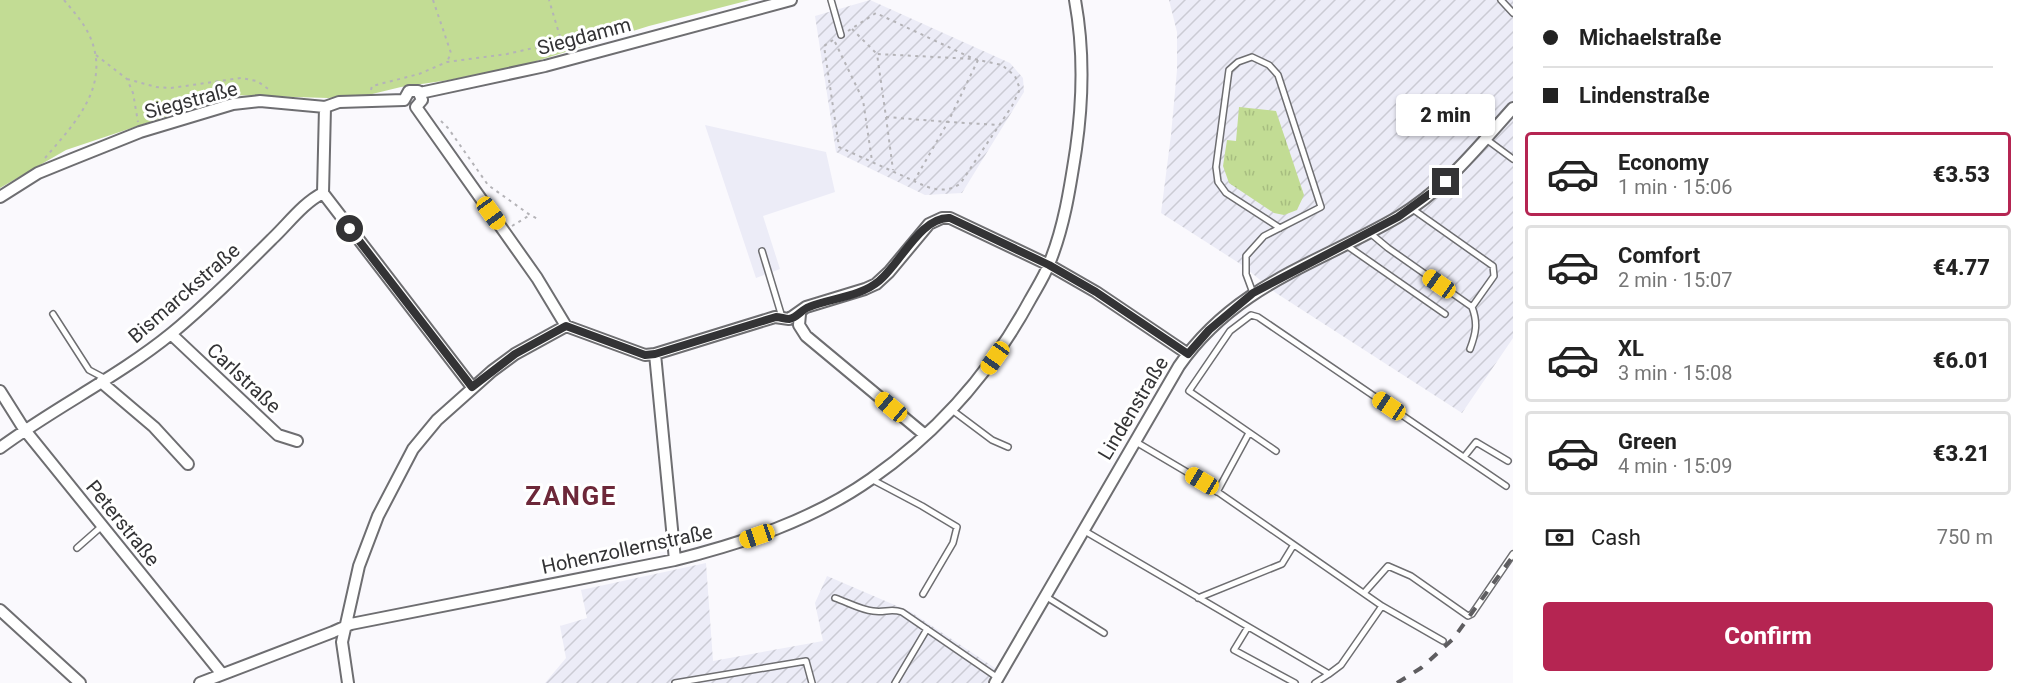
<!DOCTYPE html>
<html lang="en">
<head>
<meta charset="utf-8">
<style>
	body { margin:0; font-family:Roboto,sans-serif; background:#f6f6f6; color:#222; height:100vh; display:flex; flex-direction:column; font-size:22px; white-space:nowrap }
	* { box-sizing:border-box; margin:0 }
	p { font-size:20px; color:#767676 }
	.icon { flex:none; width:33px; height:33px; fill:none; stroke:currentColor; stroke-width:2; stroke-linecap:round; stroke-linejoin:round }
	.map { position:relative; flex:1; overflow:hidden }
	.details { display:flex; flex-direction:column; background:#fff; width:510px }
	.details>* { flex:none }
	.hud { display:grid; align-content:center; height:132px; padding:0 30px; background:#fff }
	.end { position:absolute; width:27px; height:27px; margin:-14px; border:8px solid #333335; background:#fff; box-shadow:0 0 0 3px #fff }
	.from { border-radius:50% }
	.bubble { position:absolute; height:42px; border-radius:6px; background:#fff; box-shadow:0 2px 4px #0004; font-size:20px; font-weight:800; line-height:42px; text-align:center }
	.car { position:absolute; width:18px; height:36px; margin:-18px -9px; border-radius:8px; box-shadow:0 0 4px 2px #0007; background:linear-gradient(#f5c518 24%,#345 0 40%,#f5c518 0 76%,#345 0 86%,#f5c518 0) }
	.hud b { display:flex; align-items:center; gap:21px; height:57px; font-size:22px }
	.hud b+b { border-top:2px solid #e0e0e0 }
	.hud i { width:15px; height:15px; background:#222 }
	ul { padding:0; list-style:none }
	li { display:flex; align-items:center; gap:18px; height:84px; margin:0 12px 9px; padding:0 18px; border:3px solid #e0e0e0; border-radius:6px }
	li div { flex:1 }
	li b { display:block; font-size:22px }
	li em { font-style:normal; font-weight:800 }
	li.selected { border-color:#b52552 }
	li>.icon { width:54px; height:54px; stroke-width:1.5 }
	.pay { display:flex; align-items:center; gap:15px; height:66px; padding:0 30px; font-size:22px }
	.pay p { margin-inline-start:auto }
	.primary-button { display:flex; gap:12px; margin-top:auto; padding:12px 30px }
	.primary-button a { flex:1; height:69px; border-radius:6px; background:#b52552; color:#fff; font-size:24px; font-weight:800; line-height:69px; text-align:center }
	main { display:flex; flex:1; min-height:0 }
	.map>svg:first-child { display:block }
	.industrial { fill:url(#industrial-furrows) }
	.built { fill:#ececf7 }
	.grass { fill:#c2dc94 }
	.park { fill:url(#park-tufts) }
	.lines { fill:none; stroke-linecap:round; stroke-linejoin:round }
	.service-casing { stroke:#6e6e71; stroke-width:8 }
	.minor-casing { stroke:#6e6e71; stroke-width:14 }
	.path { stroke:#b4b3b7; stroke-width:2; stroke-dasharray:3 4.5; stroke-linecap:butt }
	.service { stroke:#fff; stroke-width:5 }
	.minor { stroke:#fff; stroke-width:10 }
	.rail { stroke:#5e5d60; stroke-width:4; stroke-dasharray:10 10; stroke-linecap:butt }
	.route { stroke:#333335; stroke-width:8 }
	.labels { text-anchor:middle; stroke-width:6; stroke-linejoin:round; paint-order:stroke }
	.street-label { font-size:20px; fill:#333335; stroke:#fff }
	.district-label { font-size:26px; font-weight:bold; letter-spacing:1.5px; fill:#6d2839; stroke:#fff }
</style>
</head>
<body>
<main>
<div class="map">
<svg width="1513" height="683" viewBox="0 0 1513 683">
	<defs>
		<pattern id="industrial-furrows" width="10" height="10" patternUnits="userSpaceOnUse" patternTransform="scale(1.5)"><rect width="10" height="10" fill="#ececf7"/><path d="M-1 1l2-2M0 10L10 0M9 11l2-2" fill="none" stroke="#cbcbd4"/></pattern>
		<pattern id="park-tufts" width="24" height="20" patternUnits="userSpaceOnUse" patternTransform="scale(1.5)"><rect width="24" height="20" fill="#c2dc94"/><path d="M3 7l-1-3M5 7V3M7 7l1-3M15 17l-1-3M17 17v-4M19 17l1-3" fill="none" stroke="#a7bd80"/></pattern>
	</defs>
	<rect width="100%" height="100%" fill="#faf9fd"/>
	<path class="industrial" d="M870,0L1010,63L1023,78L1024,92L962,193L925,195L836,152L815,16Z
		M1169,0H1513V338L1462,413L1276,293L1242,265L1161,213L1171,135L1177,70V32Z
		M706,563L713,661L823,641L815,603L827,576L911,612L1007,676L1003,683H545L566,658L560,626L587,618L581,590Z"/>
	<path class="built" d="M705,125L826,152L835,192L763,216L780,269L756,278Z"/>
	<path class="grass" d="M0,0H750L649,26L527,64L449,80L401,87L368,95L328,98L230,95L66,150L0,188Z"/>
	<path class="park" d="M1239,107L1276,111L1304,195L1297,210L1284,215L1274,213L1229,183L1223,166L1227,140L1236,141Z"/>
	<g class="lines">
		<defs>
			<path id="service" d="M831,0L841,35
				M1501,0L1513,13
				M1486,139L1513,159
				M1370,233L1388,248L1472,307L1494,276L1493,266L1411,208
				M1346,245L1445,314
				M762,251L782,317
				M1253,293L1246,274V256L1264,236L1321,207L1278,75L1269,65L1252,57L1238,62L1229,70L1216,167L1218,182L1226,193L1280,228
				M53,314L89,370L106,379
				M1470,349C1476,333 1478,323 1472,307
				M952,410L992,440L1008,447
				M1136,442L1202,481L1382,606L1443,641
				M1276,451L1189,391L1230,331L1251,315L1258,317L1506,486
				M1464,457L1476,442L1508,461
				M871,479L922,506L957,527L953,543L923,594
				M1217,492L1249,433
				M1083,530L1329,674L1341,665L1382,606
				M77,548L102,526
				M1364,593L1388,566L1411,576L1468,616L1472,614L1513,554
				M1045,596L1104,633
				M835,598C847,602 861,610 873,611C885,613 890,608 902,612L998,678
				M1198,598L1282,564L1293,546
				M1248,627L1234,650L1295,683
				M675,683L806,661L812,683
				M895,683L927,629
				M1315,683L1329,674"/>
			<path id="minor" d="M420,93L545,66L791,0
				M404,100L409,91H418L422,100L416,107
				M325,107L323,193L472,387
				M416,107L537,278L566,326
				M0,197L38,173L70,160L140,132L233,104L260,101L325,107L339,102L404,100
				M800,314L799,325L806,336L925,435
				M171,334L278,435L297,441
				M655,354L675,560
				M101,382L154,427L188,464
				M0,391L24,429L222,674
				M0,448C55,407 118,377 172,333C207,304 240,271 272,239C288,224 303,203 323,193
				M0,610L80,683
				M200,683L333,632L351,624L675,560C743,543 813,520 871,479C938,432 991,372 1030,300C1036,289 1044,277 1049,264C1064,228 1070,188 1076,149C1083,100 1084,49 1075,0
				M348,683L342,642L359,566L378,516L413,449L437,420L492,371L515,354L566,326L645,355L655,354L775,317L789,319L806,307L865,289L876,284L889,272L929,224L942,218H950L1049,265L1096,292L1188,354
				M995,683L1179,366C1235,285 1317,264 1398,217C1445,189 1477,148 1513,108"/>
		</defs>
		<use href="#service" class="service-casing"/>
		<use href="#minor" class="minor-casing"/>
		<path class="path" d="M433,0L451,53L447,62
			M852,29L877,54
			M848,31L876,13L974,59L1002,65L1015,76L1020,89L1012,106L960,184C944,194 930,189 914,181
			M833,40L824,46L839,147L914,181L948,122L886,117L877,54L974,59
			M835,42L863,100L872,161
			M96,55L127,79L133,93L138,122
			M978,60L948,122L999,125
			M127,79L156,87L171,88L241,78L257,81L271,91
			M371,90L372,86L419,74L447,62L507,54L547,45L561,40L549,0
			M886,117L893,170
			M441,121L448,128L488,185L530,215L540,220
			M45,158C75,123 110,87 91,39C85,24 74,12 64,0
			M512,226L530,215"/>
		<use href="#service" class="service"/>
		<use href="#minor" class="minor"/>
		<path class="rail" d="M1397,683L1421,668L1453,639L1513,556"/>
	</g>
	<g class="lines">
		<path class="route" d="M350,229L472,387L515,354L566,326L645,355L655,354L776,317C780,317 785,319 789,319C797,318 802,309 809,307C831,298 860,297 879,281C900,264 921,216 950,218L1049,265L1096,292L1188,354L1209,330L1253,293L1398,217L1446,182"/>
	</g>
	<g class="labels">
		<g class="street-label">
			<text transform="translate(584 36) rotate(-15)" y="7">Siegdamm</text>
			<text transform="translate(191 100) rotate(-15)" y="7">Siegstraße</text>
			<text transform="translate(184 293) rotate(-41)" y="7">Bismarckstraße</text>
			<text transform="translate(244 378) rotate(43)" y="7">Carlstraße</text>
			<text transform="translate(1133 408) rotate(-59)" y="7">Lindenstraße</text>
			<text transform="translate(123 523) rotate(51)" y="7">Peterstraße</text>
			<text transform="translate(627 549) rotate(-12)" y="7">Hohenzollernstraße</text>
		</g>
		<g class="district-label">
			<text x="571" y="505">ZANGE</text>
		</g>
	</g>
</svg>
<i class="end from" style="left:350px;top:229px"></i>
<i class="end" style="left:1446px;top:182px"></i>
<div class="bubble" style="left:1396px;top:94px;width:99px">2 min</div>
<i class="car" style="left:491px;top:213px;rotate:144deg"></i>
<i class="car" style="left:1439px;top:284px;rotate:305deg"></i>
<i class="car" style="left:995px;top:358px;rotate:215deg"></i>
<i class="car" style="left:1389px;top:406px;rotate:304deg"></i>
<i class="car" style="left:891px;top:407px;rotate:310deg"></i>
<i class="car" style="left:1202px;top:481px;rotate:301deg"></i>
<i class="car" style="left:757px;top:536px;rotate:251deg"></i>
</div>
<section class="details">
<div class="hud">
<b><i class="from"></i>Michaelstraße</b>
<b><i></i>Lindenstraße</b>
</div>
<ul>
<li class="selected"><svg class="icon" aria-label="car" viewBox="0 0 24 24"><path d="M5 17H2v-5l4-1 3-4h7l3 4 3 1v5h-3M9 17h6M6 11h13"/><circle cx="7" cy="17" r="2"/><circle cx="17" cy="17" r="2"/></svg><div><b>Economy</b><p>1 min · 15:06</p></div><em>€3.53</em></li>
<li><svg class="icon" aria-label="car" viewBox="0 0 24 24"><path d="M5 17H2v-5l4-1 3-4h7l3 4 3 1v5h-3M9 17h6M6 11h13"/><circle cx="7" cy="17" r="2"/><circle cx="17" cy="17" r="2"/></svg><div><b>Comfort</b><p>2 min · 15:07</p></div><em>€4.77</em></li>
<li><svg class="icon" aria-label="car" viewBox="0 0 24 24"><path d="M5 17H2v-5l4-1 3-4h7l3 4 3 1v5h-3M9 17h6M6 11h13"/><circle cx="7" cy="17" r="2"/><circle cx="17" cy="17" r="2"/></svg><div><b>XL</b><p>3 min · 15:08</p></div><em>€6.01</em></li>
<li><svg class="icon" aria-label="car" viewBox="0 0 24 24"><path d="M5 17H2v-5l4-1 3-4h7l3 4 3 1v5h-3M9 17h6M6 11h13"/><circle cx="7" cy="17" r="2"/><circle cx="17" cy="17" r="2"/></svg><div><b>Green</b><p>4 min · 15:09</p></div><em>€3.21</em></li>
</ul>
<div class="pay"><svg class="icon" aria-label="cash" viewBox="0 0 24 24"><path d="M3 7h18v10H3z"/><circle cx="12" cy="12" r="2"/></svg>Cash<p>750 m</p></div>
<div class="primary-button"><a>Confirm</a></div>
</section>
</main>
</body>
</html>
